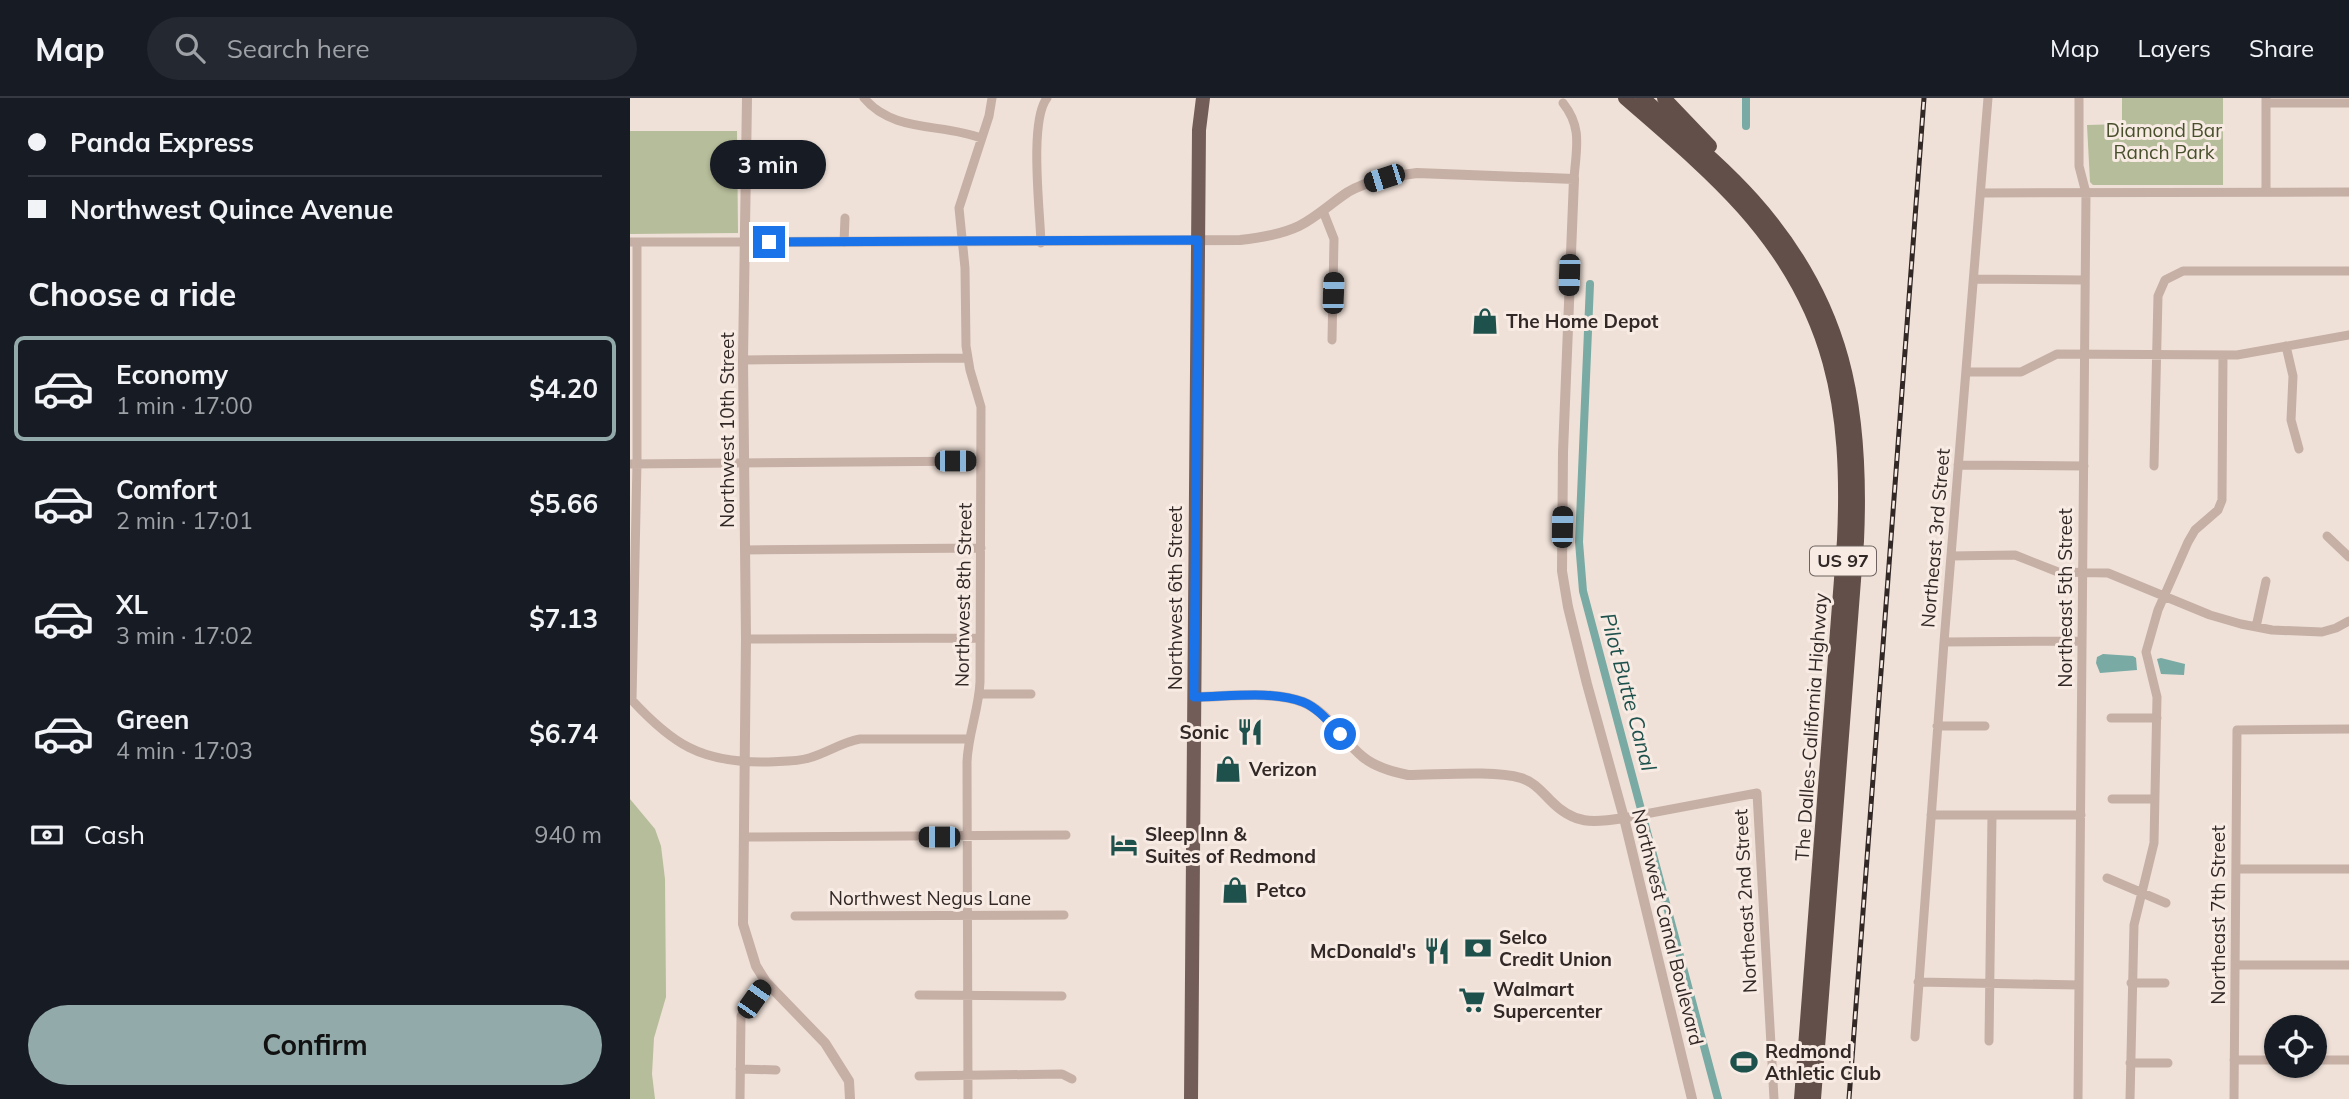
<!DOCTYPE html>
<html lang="en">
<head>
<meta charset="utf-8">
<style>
	body { margin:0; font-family:Mulish,sans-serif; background:#242831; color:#f1f3f6; height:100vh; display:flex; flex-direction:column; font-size:26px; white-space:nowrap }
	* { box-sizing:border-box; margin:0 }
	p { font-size:23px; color:#9ea1a6 }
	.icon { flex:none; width:38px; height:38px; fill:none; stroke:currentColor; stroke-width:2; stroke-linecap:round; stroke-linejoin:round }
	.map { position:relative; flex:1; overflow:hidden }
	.details { display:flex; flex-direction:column; background:#171b24; width:630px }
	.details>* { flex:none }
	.top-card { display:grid; align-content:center; height:154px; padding:0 28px; background:#171b24 }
	.buttons { position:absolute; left:1634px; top:917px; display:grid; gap:14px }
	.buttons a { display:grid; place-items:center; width:63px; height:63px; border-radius:50%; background:#171b24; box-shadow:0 2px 5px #0004; font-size:35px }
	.end { position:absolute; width:32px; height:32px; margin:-16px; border:9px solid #1a73e8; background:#fff; box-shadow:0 0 0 4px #fff }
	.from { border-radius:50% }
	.bubble { position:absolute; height:49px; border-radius:24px; background:#171b24; box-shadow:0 2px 5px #0004; font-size:23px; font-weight:700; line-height:49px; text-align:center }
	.car { position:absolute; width:21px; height:42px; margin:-21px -10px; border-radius:9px; box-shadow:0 0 5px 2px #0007; background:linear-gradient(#222 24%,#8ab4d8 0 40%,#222 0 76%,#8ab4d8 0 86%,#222 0) }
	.top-card b { display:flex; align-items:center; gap:24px; height:66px; font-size:26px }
	.top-card b+b { border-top:2px solid #363941 }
	.top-card i { width:18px; height:18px; background:#f1f3f6 }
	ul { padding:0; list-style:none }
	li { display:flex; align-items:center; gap:21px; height:105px; margin:0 14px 10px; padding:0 14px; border:4px solid transparent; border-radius:10px }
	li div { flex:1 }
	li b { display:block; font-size:26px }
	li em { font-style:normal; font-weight:700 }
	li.selected { border-color:#92aaaa }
	li>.icon { width:63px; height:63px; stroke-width:1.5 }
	h2 { padding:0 28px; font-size:32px; line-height:84px }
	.pay { display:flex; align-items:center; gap:18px; height:77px; padding:0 28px; font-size:26px }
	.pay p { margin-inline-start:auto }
	.button { display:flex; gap:14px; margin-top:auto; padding:14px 28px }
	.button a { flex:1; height:80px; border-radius:42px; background:#92aaaa; color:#111; font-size:28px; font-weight:700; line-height:80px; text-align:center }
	header { display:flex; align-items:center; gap:42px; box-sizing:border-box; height:98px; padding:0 35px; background:#171b24; border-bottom:2px solid #363941 }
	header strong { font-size:33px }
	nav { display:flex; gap:38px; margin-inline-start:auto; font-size:24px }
	.search { width:490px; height:63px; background:#242831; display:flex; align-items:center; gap:18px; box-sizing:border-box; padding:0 24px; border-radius:38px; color:#9ea1a6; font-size:26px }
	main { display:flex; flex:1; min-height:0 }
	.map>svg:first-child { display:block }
	.green { fill:#b6bd9a }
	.water { fill:#79aaa4 }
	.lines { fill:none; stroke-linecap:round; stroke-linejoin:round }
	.canal { stroke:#79aaa4; stroke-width:8 }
	.minor { stroke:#c6afa5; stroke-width:9 }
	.tertiary { stroke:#c6afa5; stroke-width:10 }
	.primary { stroke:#735d58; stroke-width:14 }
	.trunk { stroke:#634f4a; stroke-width:14 }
	.rail-casing { stroke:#322826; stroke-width:5 }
	.rail { stroke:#f7ebe4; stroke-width:2.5; stroke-dasharray:8; stroke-linecap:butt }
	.route { stroke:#1a73e8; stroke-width:9 }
	.labels { text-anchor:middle; stroke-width:6; stroke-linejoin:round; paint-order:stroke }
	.shield { fill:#f7ebe4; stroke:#6d625f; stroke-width:2 }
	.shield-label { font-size:18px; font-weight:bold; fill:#322826 }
	.park-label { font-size:19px; fill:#474f2b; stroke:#f7ebe4 }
	.poi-label { font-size:19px; font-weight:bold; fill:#322826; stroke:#f7ebe4; text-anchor:start }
	.street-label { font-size:19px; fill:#322826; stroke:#f7ebe4 }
	.water-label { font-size:21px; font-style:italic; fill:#1f514c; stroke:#f7ebe4 }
</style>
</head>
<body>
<header>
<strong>Map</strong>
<div class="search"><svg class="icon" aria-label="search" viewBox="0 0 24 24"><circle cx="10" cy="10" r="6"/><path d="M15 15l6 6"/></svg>Search here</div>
<nav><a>Map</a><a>Layers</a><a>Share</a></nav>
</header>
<main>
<section class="details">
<div class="top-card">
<b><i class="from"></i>Panda Express</b>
<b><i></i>Northwest Quince Avenue</b>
</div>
<h2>Choose a ride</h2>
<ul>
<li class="selected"><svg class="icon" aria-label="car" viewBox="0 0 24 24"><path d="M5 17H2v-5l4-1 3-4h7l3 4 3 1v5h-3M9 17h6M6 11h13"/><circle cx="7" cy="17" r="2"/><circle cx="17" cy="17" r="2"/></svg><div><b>Economy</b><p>1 min · 17:00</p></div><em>$4.20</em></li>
<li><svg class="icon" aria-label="car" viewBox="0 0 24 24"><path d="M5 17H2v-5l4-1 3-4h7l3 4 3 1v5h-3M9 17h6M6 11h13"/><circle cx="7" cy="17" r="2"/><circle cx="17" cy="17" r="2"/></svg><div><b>Comfort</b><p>2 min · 17:01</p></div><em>$5.66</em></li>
<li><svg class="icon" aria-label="car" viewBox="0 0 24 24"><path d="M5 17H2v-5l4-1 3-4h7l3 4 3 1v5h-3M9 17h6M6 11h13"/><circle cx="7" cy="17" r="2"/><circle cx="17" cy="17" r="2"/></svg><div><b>XL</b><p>3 min · 17:02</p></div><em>$7.13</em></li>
<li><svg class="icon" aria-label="car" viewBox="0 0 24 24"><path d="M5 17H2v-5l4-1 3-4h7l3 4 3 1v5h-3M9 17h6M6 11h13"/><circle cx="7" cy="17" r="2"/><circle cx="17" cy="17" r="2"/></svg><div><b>Green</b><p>4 min · 17:03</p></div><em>$6.74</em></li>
</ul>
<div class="pay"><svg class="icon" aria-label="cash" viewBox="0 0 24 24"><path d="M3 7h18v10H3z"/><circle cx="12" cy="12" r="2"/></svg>Cash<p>940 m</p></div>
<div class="button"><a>Confirm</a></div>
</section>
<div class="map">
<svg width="1719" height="1001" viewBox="0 0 1719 1001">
	<rect width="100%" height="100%" fill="#efe1d8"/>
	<path class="green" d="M1492,0H1593V87H1463L1460,84L1457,27L1492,26Z
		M0,33H107L108,135L0,136Z
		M0,701L25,731L31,748L35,781L36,899L24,940L22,976L25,1001H0Z"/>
	<path class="water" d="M1473,556L1503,558L1506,560L1507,572L1470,575L1466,565L1467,559Z
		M1531,560L1555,566L1554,577L1531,576L1527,561Z"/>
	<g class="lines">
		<path class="canal" d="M1116,28V0
			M960,186L949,444L953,493L1088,1001"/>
		<path class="minor" d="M234,0C263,35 312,25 351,40
			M933,5C953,30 946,51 944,81
			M1636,5H1719
			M1636,94V0
			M1351,95L1719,94
			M693,113L704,141L702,242
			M0,144H116
			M214,144L215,120
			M411,145C410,113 399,23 417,0
			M1344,181L1455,182
			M1656,248L1663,278L1661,322L1669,351
			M113,262L338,260
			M1336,274H1391L1427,256L1607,257L1719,237
			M0,366L351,363
			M1328,367L1454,368
			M1524,368L1528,198L1535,182L1553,173H1719
			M1697,438L1719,459
			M115,452L351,450
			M1321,458L1385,457L1428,474L1478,475L1580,517L1611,526L1642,532L1692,534L1706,530L1719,523
			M1626,529L1636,483
			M116,541L350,540
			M1314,544L1452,543
			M349,596H401
			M0,600C42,646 71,665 136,664C150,663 166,664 179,660C197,655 212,644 230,641H338
			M2,602L7,365V144
			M1481,620H1527
			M1307,628H1355
			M1482,701H1525
			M1301,717H1451
			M994,720L1127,695L1144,1001
			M115,739L436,737
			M1606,771H1719
			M1477,780L1536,805
			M165,818L434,817
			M1605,867H1719
			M1288,884L1449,887
			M1501,885H1535
			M289,897L432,898
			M1285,939L1314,544L1358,0
			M1359,943L1362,717
			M1604,962H1647
			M1685,962H1719
			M1500,965H1538
			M110,971L146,972
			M289,978L432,976L442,981
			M110,1001L111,918L136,884
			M338,1001L337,664C338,636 349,611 350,584L351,309L340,272L336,248L335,170L329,110L359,18L362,0
			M1448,1001L1456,95L1449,68V0
			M1500,1001L1504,827L1524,745L1527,599L1516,554L1528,512L1558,444L1565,432L1588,412L1592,402L1593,257
			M1604,1001L1607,632L1719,631"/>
		<path class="tertiary" d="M117,0L113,262L116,541L113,826L126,868L136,884L195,945L219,983L220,1001
			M116,144L610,142C630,140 650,137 669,128C687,119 701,105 718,94C739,82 763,78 787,75L944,81L933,354L932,473L938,509L957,586L994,720L1062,1001
			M564,599C596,599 643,592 673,604C698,614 712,642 733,659C745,669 763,674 778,677C808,677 864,672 891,680C904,684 911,693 920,702C944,727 963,725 994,720"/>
		<path class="primary" d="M561,1001L569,32L573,0"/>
		<path class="trunk" d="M995,0C1035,35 1077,70 1113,110C1203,211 1220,310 1214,442L1171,1001
			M1013,0C1050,33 1090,65 1123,102C1215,205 1233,309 1227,443L1184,1001
			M1034,0L1080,48"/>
		<defs>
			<path id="rail" d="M1219,1001L1294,0"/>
		</defs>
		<use href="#rail" class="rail-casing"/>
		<use href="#rail" class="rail"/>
	</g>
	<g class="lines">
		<path class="route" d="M139,144L568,142L564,599C596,599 643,592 673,604C688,610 699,624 710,636"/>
	</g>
	<defs>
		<symbol id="shop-bare" viewBox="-9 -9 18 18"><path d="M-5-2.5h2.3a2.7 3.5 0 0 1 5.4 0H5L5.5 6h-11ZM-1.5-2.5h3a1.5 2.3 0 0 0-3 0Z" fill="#1f514c" stroke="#f7ebe4" stroke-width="2.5" paint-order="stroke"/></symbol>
		<symbol id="restaurant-bare" viewBox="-9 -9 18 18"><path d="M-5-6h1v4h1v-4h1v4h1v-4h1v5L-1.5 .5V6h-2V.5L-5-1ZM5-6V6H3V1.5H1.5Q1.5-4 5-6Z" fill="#1f514c" stroke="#f7ebe4" stroke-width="2.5" paint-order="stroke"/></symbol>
		<symbol id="hotel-bare" viewBox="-9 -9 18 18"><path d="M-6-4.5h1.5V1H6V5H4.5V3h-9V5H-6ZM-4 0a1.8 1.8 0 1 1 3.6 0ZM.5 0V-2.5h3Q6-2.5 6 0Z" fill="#1f514c" stroke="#f7ebe4" stroke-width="2.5" paint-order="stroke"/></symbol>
		<symbol id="bank-bare" viewBox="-9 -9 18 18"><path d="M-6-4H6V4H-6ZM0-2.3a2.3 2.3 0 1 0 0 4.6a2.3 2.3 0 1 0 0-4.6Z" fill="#1f514c" stroke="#f7ebe4" stroke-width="2.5" paint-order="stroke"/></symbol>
		<symbol id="supermarket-bare" viewBox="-9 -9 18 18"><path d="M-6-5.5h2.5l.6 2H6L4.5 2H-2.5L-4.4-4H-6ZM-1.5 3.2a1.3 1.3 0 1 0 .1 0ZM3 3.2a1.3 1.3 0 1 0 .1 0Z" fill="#1f514c" stroke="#f7ebe4" stroke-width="2.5" paint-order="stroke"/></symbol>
		<symbol id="stadium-bare" viewBox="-9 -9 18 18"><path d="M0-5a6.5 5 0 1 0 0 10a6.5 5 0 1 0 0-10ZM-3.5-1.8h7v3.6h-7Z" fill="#1f514c" stroke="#f7ebe4" stroke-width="2.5" paint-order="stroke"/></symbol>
	</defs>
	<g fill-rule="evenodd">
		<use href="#shop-bare" x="836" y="204" width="38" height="38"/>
		<use href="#restaurant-bare" x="601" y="615" width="38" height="38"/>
		<use href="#shop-bare" x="579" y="652" width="38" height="38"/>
		<use href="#hotel-bare" x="475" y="728" width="38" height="38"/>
		<use href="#shop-bare" x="586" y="773" width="38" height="38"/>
		<use href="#bank-bare" x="829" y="831" width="38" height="38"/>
		<use href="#restaurant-bare" x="788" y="834" width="38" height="38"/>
		<use href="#supermarket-bare" x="823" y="883" width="38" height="38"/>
		<use href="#stadium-bare" x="1095" y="945" width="38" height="38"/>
	</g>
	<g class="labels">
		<rect class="shield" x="1180" y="448.5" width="66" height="29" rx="5"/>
		<g class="shield-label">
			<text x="1213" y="469">US 97</text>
		</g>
		<g class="park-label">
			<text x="1534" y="39">Diamond Bar<tspan x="1534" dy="22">Ranch Park</tspan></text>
		</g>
		<g class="poi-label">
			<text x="876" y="230">The Home Depot</text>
			<text x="599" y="641" text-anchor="end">Sonic</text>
			<text x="619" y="678">Verizon</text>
			<text x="515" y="743">Sleep Inn &amp;<tspan x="515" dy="22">Suites of Redmond</tspan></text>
			<text x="626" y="799">Petco</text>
			<text x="869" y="846">Selco<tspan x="869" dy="22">Credit Union</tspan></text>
			<text x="786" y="860" text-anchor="end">McDonald's</text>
			<text x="863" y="898">Walmart<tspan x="863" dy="22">Supercenter</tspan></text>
			<text x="1135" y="960">Redmond<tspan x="1135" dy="22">Athletic Club</tspan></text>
		</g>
		<g class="street-label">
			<text transform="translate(97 332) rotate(-90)" y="7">Northwest 10th Street</text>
			<text transform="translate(1305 440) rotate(-85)" y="7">Northeast 3rd Street</text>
			<text transform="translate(333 497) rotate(-89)" y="7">Northwest 8th Street</text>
			<text transform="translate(545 500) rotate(-90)" y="7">Northwest 6th Street</text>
			<text transform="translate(1435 500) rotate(-90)" y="7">Northeast 5th Street</text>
			<text transform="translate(1181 629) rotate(-86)" y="7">The Dalles-California Highway</text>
			<text x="300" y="807">Northwest Negus Lane</text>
			<text transform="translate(1115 803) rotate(-93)" y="7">Northeast 2nd Street</text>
			<text transform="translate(1588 817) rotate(-90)" y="7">Northeast 7th Street</text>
			<text transform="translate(1038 829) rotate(76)" y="7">Northwest Canal Boulevard</text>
		</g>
		<g class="water-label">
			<text transform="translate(998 594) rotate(75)" y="7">Pilot Butte Canal</text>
		</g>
	</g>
</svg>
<div class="buttons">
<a><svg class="icon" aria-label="locate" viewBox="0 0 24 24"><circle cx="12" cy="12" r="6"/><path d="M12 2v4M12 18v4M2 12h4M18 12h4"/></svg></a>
</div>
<i class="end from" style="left:710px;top:636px"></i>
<i class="end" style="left:139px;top:144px"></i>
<div class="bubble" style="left:80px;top:42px;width:116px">3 min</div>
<i class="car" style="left:754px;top:80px;rotate:252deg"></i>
<i class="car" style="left:939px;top:177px;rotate:182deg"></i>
<i class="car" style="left:703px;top:195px;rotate:2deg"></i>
<i class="car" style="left:325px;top:363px;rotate:90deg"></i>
<i class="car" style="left:932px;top:429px;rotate:1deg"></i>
<i class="car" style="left:309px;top:739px;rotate:270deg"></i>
<i class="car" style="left:124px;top:901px;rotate:35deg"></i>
</div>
</main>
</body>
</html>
